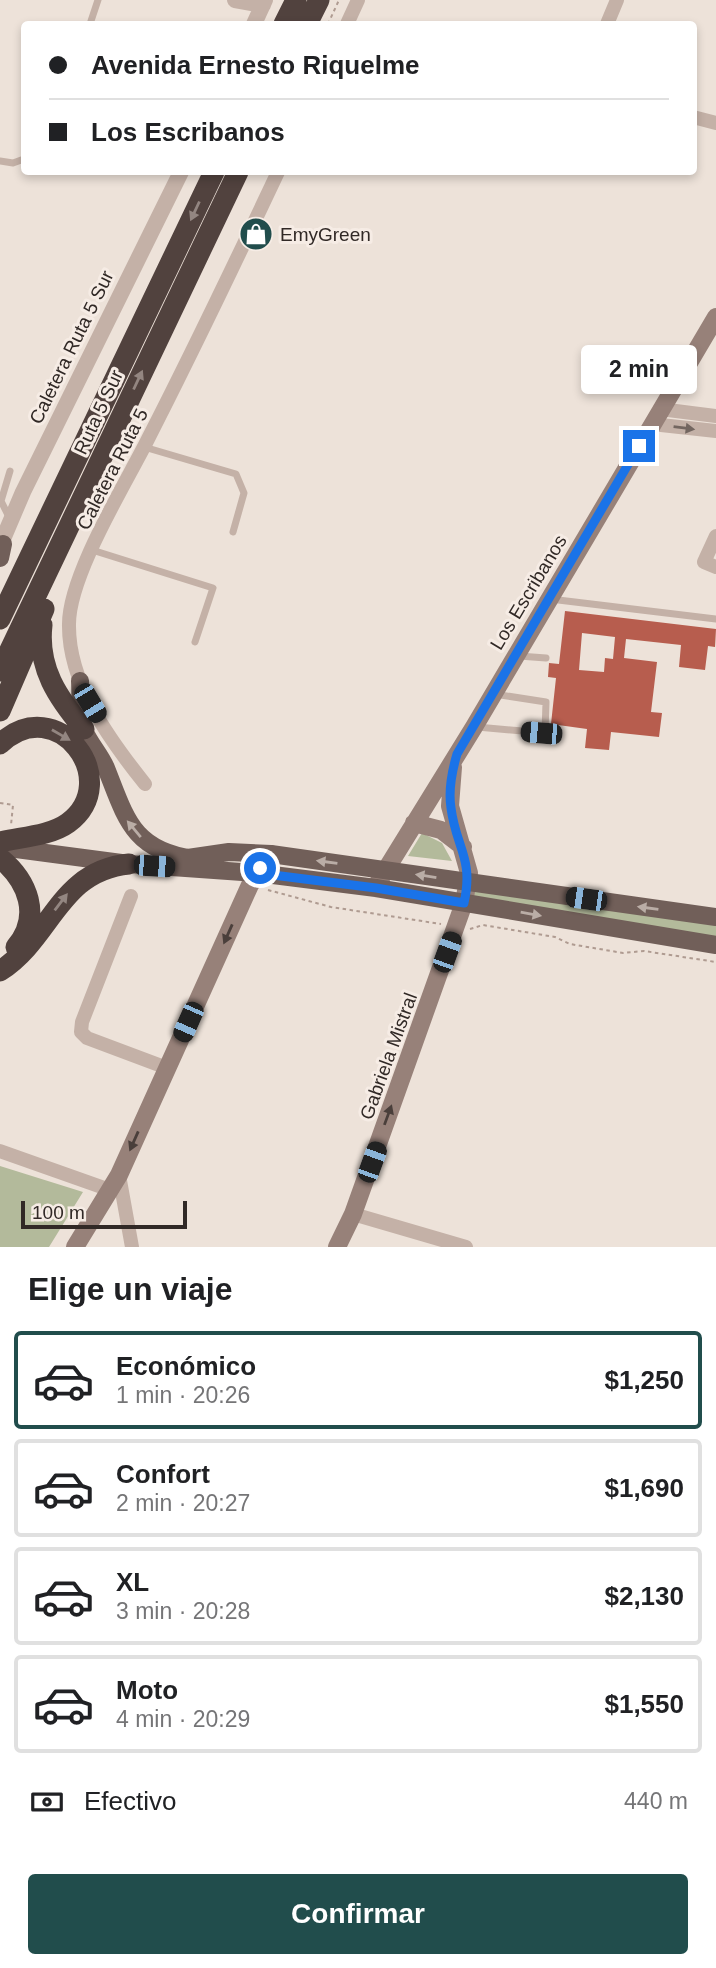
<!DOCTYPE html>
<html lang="es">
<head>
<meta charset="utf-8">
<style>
	body { margin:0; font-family:Helvetica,sans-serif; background:#f6f6f6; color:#202124; height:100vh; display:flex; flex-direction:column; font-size:26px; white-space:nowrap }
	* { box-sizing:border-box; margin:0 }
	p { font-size:23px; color:#757577 }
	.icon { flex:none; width:38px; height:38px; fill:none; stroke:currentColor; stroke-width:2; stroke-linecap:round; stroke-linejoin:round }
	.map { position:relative; height:1247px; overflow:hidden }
	.side { display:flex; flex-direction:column; background:#fff; flex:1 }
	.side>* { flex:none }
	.banner { position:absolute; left:21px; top:21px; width:676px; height:154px; border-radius:7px; box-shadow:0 4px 10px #0003; display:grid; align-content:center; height:154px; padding:0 28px; background:#fff }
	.scale { position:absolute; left:21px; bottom:18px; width:166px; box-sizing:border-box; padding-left:7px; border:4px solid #312926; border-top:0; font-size:19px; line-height:24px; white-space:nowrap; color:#312926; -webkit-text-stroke:5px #f6ece5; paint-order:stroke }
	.end { position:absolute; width:32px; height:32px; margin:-16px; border:9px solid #1a73e8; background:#fff; box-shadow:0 0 0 4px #fff }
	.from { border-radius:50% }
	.bubble { position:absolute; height:49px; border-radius:7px; background:#fff; box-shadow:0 4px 10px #0003; font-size:23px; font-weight:700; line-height:49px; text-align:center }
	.car { position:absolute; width:21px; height:42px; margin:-21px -10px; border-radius:9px; box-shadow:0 0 5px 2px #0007; background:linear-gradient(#222 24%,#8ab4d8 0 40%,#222 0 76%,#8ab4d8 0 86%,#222 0) }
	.banner b { display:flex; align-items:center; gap:24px; height:66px; font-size:26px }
	.banner b+b { border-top:2px solid #e0e0e0 }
	.banner i { width:18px; height:18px; background:#202124 }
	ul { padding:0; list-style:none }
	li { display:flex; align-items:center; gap:21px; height:98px; margin:0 14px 10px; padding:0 14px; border:4px solid #e0e0e0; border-radius:7px }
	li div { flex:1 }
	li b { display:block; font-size:26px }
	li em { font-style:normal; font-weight:700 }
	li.current { border-color:#214d4c }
	li>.icon { width:63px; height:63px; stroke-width:1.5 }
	h2 { padding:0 28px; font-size:32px; line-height:84px }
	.pay { display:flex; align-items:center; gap:18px; height:77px; padding:0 28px; font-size:26px }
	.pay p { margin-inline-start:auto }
	.primary-button { display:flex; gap:14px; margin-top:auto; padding:14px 28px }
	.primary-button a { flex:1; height:80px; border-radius:7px; background:#214d4c; color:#fff; font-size:28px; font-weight:700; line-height:80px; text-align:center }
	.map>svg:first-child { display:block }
	.green { fill:#b3ba9b }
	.building { fill:#b75d4e; fill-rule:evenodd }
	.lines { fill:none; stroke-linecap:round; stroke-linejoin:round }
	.path { stroke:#af9b91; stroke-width:2; stroke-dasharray:3.5 3.5; stroke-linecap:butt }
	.service { stroke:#c4b1a7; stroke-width:7 }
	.minor { stroke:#c4b1a7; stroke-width:14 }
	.tertiary { stroke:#c4b1a7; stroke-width:16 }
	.secondary { stroke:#978179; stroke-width:18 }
	.primary { stroke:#715f59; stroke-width:18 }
	.motorway { stroke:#51423e; stroke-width:21 }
	.oneway { fill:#938681 }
	.oneway2 { fill:#736660 }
	.oneway3 { fill:#baada6 }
	.oneway4 { fill:#4a3f3b }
	.route { stroke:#1a73e8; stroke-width:9 }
	.labels { text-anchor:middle; stroke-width:6; stroke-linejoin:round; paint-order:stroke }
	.poi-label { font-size:19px; fill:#312926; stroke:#f6ece5; text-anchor:start }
	.street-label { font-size:19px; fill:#312926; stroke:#f6ece5 }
</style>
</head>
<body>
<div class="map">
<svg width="716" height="1247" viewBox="0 0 716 1247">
	<rect width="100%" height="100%" fill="#ede2d9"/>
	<path class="green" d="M422,833L442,843L452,861L408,856Z
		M472,891L716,923V937L471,897Z
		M0,1166L83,1192L49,1247H0Z"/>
	<path class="building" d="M565,611L716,629L715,647L708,646L705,670L679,667L681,645L626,639L624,658L657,662L651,712L662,713L659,737L611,732L609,750L585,748L587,729L551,724L556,678L548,677L549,663L559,664ZM582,633L615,637L613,659L605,658L604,672L579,670Z"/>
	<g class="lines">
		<path class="path" d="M328,24L339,0
			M0,803L13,805L11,825
			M268,890L331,907L441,924
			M470,929L483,925L555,937L570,944L623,953L644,951L716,962"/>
		<path class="service" d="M90,24L98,0
			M0,161L13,163L24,159
			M144,447L236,474L244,493L233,532
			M10,471L1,501L10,519
			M92,550L213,588L195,642
			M550,599L716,619
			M519,656L546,658
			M477,727L545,733L546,702L494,694"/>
		<path class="minor" d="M347,24L358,0
			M607,24L617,0
			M693,117L716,123
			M660,409L716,416
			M652,424L716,431
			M716,536L704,562L716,567
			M145,784C109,739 68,683 69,624C69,575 125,485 148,439C193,351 236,261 278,172
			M131,896L82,1022L81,1032L87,1038L167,1068
			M0,1151L110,1190
			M119,1175L132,1247
			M353,1214L466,1247"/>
		<path class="tertiary" d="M235,0L263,5
			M254,24L265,0
			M0,546L23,492L181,172"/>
		<path class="secondary" d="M414,823L441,830L463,847
			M379,881L474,727L716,317
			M75,1247L119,1175L250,885L271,854
			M337,1247L353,1214L464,903L469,873L450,806L453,767"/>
		<path class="primary" d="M0,558L3,544
			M80,681C81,695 79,717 84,730C89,743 100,754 106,768C126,818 132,850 193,859
			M0,847L129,864L257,873L376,888L716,945
			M181,859L229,852L271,854L716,917"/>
		<path class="motorway" d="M284,24L296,0
			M307,24L319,0
			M0,619L214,172
			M42,625C37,668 58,698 84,729
			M0,671L238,172
			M0,711L44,609
			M0,744C57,690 125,781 68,823C50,836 21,837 0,842
			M0,858C28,881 42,916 16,947
			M0,971C52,938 58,871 129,864"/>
	</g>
	<defs><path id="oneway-solid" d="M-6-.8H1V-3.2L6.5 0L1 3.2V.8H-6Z" transform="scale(1.75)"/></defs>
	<g class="oneway">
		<use href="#oneway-solid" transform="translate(195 211) rotate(115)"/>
		<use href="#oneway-solid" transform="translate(138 380) rotate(-65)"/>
		<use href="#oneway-solid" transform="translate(61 735) rotate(30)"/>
		<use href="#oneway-solid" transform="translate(61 902) rotate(-53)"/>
	</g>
	<use class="oneway2" href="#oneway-solid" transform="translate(684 428) rotate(7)"/>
	<g class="oneway3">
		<use href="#oneway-solid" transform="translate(134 829) rotate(-130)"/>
		<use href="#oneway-solid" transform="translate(327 862) rotate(-172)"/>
		<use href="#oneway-solid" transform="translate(426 876) rotate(-171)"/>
		<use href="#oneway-solid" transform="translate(648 908) rotate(-172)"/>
		<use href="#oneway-solid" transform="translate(531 914) rotate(10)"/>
	</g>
	<g class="oneway4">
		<use href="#oneway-solid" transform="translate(228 934) rotate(114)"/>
		<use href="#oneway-solid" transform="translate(388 1115) rotate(-70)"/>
		<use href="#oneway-solid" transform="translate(134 1141) rotate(114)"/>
	</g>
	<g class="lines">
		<path class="route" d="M260,868L257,873L376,888L464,903C474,858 456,848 451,808C448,789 452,771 457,754L639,446"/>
	</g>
	<defs>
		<symbol id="shop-disc" viewBox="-11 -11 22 22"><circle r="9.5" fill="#214d4c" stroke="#f6ece5"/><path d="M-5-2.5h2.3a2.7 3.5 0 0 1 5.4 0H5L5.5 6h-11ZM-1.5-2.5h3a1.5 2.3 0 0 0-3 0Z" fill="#fff"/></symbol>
	</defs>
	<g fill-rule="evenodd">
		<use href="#shop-disc" x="237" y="215" width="38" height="38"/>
	</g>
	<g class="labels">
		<g class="poi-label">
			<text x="280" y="241">EmyGreen</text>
		</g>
		<g class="street-label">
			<text transform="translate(71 347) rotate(-64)" y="7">Caletera Ruta 5 Sur</text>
			<text transform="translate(98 412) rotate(-65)" y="7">Ruta 5 Sur</text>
			<text transform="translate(112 469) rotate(-63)" y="7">Caletera Ruta 5</text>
			<text transform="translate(528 592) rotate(-59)" y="7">Los Escribanos</text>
			<text transform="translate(388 1056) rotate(-70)" y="7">Gabriela Mistral</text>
		</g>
	</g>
</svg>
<div class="scale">100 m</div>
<i class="end from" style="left:260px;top:868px"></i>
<i class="end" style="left:639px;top:446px"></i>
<div class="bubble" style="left:581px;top:345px;width:116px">2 min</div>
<i class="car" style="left:90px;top:703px;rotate:149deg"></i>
<i class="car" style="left:541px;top:733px;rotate:275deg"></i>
<i class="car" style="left:154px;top:866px;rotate:94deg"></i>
<i class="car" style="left:586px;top:899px;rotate:278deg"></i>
<i class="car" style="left:447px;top:952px;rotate:20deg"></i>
<i class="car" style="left:188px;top:1022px;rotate:204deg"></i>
<i class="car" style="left:372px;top:1162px;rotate:20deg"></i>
<div class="banner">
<b><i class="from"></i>Avenida Ernesto Riquelme</b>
<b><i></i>Los Escribanos</b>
</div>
</div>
<section class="side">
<h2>Elige un viaje</h2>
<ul>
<li class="current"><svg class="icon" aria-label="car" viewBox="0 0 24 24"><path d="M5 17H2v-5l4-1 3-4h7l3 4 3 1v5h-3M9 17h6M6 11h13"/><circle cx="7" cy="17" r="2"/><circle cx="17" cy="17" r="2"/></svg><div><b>Económico</b><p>1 min · 20:26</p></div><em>$1,250</em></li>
<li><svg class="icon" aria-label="car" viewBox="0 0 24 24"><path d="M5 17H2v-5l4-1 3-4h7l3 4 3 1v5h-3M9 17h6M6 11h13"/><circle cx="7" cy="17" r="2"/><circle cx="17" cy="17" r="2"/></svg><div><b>Confort</b><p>2 min · 20:27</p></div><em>$1,690</em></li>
<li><svg class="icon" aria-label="car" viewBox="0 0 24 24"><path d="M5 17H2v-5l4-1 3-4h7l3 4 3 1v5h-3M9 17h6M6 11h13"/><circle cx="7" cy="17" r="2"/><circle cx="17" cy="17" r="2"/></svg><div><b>XL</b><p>3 min · 20:28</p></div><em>$2,130</em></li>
<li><svg class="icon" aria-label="car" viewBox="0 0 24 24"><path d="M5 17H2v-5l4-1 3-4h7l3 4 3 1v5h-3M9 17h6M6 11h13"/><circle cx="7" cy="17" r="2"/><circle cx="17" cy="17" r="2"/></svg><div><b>Moto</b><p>4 min · 20:29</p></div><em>$1,550</em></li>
</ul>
<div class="pay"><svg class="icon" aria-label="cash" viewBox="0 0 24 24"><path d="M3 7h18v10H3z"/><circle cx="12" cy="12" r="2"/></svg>Efectivo<p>440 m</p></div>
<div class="primary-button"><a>Confirmar</a></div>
</section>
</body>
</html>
